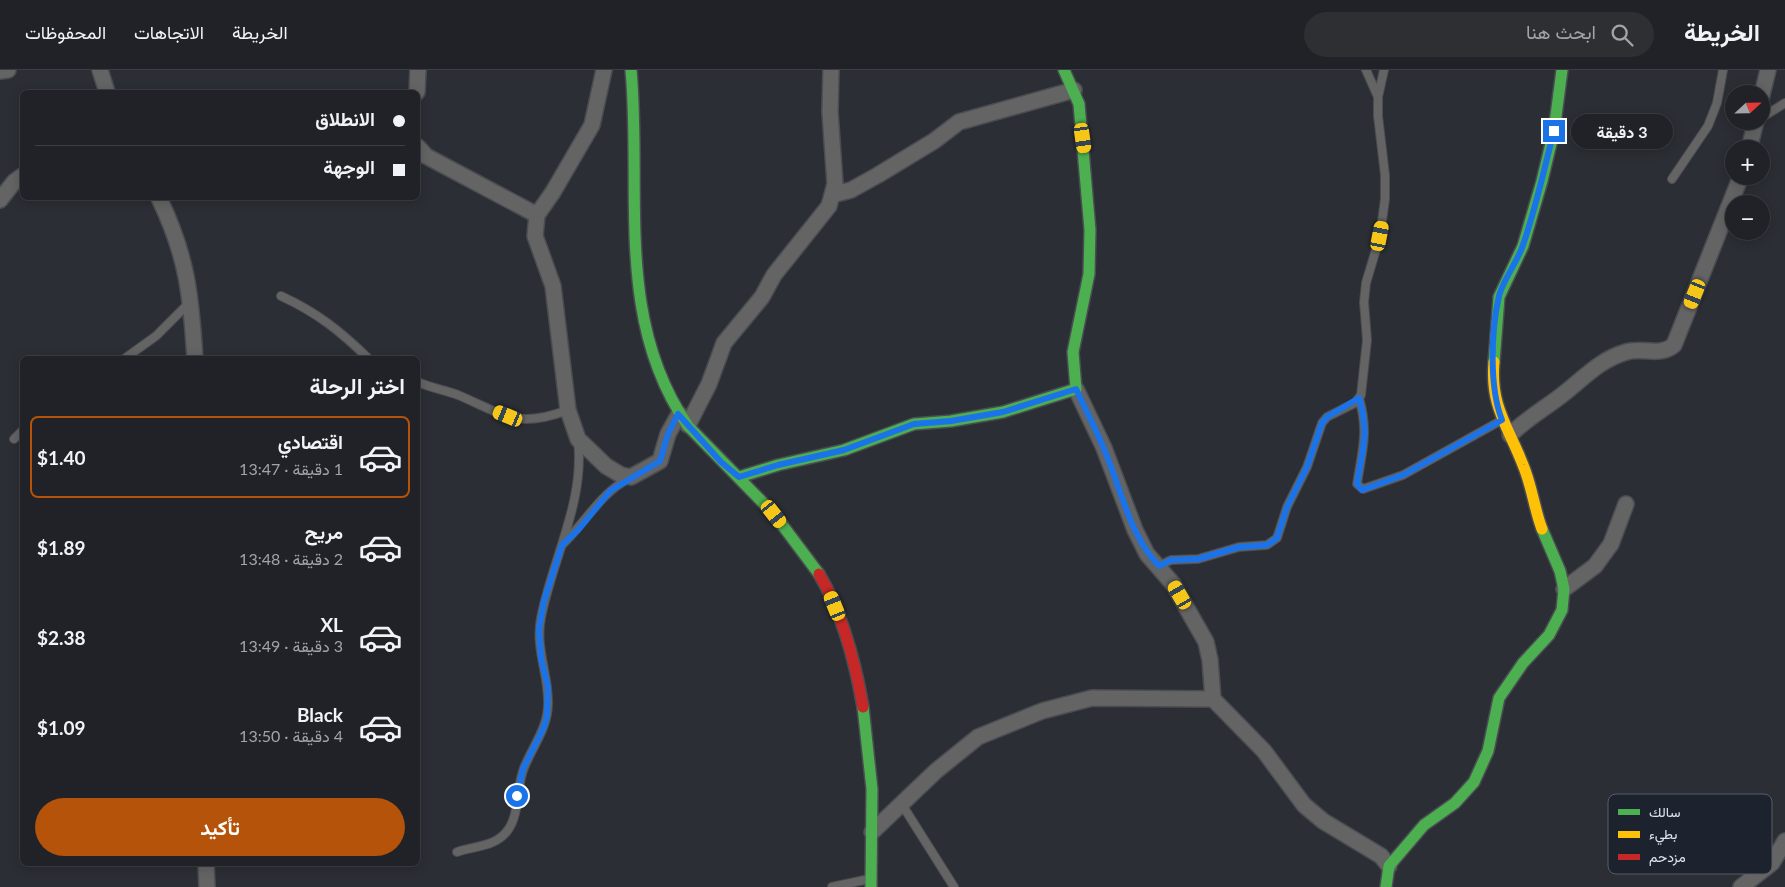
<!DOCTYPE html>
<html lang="ar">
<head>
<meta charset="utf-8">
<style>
	body { margin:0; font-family:Lato,Vazirmatn,sans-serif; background:#2d2f33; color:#f1f3f6; direction:rtl; height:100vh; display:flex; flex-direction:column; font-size:19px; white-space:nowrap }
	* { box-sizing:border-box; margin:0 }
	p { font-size:16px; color:#a2a4a7 }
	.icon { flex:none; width:28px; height:28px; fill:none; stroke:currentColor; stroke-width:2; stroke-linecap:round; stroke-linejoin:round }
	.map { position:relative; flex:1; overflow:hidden; direction:ltr }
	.sheet { position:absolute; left:20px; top:286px; width:400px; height:510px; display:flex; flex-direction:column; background:#202227; border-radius:8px; box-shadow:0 2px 12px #0003,0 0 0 1px #3d3f44; direction:rtl }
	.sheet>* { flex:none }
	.top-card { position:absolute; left:20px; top:20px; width:400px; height:110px; border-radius:8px; box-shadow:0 2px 12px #0003,0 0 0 1px #3d3f44; direction:rtl; display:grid; align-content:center; height:110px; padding:0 15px; background:#202227 }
	.needle { width:32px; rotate:68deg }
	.tools { position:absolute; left:1725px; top:15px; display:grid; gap:10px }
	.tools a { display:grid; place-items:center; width:45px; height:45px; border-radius:50%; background:#202227; box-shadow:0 2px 12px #0003,0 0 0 1px #3d3f44; font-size:25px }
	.end { position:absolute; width:22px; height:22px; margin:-11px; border:6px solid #1a73e8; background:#fff; box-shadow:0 0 0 2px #fff }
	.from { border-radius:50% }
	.bubble { position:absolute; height:35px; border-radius:18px; background:#202227; box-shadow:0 2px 12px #0003,0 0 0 1px #3d3f44; font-size:16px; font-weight:700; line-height:35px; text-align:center; direction:rtl }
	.car { position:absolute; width:15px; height:30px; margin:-15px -8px; border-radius:6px; box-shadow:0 0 4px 1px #0007; background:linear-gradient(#f5c518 24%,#345 0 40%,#f5c518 0 76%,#345 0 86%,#f5c518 0) }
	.top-card b { display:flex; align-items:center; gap:18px; height:48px; font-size:19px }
	.top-card b+b { border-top:1px solid #3d3f44 }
	.top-card i { width:12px; height:12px; background:#f1f3f6 }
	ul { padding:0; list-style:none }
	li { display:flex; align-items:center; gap:15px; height:82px; margin:0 10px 8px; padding:0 5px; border:2px solid transparent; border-radius:8px }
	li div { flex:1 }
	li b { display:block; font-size:19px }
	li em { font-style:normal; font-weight:700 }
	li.on { border-color:#b45309 }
	li>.icon { width:45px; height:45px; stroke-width:1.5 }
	h2 { padding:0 15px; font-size:22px; line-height:60px }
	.primary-button { display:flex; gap:10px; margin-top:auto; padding:10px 15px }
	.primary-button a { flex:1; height:58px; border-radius:30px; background:#b45309; color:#fff; font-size:20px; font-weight:700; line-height:58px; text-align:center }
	header { display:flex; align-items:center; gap:30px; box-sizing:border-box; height:70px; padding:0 25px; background:#202227; border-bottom:1px solid #3d3f44 }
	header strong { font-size:24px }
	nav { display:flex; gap:28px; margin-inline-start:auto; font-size:18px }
	.search { width:350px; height:45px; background:#2d2f33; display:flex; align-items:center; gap:12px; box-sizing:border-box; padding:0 18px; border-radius:28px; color:#a2a4a7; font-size:19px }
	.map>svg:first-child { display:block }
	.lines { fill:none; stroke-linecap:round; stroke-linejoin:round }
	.lane-casing { stroke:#494c51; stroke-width:10 }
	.street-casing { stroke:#494c51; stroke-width:18 }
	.fast-casing { stroke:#494c51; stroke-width:14 }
	.slow-casing { stroke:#494c51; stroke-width:14 }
	.jam-casing { stroke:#494c51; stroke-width:14 }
	.lane { stroke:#646464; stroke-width:8 }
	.street { stroke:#646464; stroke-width:15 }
	.fast { stroke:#4caf50; stroke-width:11 }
	.slow { stroke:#ffc107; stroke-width:11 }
	.jam { stroke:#c62828; stroke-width:11 }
	.route { stroke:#1a73e8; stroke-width:6 }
	.key { fill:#1d232e; stroke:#585d67; stroke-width:1 }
	.key-label { font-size:14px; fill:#e1e5ed }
</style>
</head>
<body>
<header>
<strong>الخريطة</strong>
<div class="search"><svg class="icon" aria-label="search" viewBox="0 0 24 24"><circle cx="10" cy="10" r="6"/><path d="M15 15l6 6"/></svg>ابحث هنا</div>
<nav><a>الخريطة</a><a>الاتجاهات</a><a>المحفوظات</a></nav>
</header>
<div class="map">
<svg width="1785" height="817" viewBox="0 0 1785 817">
	<rect width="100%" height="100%" fill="#2b2e34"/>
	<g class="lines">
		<defs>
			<path id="lane" d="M1366,0L1378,27
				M1761,48L1785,33
				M1672,109L1708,56L1717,33L1723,0
				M281,226C318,243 340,261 369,289
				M124,289L156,266L189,233
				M418,312C431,318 445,320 458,325C505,345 517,359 568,340
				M1359,328C1369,362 1362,381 1357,414L1363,419L1403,405L1502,350
				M14,369L22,361
				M562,475C585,453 601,422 630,408
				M1159,496L1171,490L1198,489L1239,477L1267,475L1277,468L1287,437L1307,397L1322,353L1327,347L1355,333L1361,325L1367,270L1364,232L1366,213L1380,166L1385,129V105L1378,46V27L1384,0
				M901,733L954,817
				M457,782C474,776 496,777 508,760C520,743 516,717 524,698C533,675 549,657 548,631C548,603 535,577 541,548C552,490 585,432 578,371
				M832,817L869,809"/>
			<path id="street" d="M100,0L107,22
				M604,0L592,55L553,122L537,145L535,166L553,216L568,340L578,369L606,396L621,405L631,407L660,391L668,364L679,344
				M0,1L8,0
				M417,22L418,0
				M1761,29L1768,0
				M418,77L426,86L537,145
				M1749,79L1756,51
				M832,125L851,120L878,105L934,71L959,52L1074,20
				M159,128C187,186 191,225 195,289
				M0,130L14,112L22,106
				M1076,319L1104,378L1135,460L1147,484L1173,514L1206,572L1210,590L1213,629
				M688,355L709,314L724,273L762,227L774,205L829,136L835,114L830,42L831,0
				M1510,365C1526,349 1544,339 1562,325C1583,309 1599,290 1626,282C1642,277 1660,287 1674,275L1741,106
				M1564,519L1595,496L1611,474L1626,434
				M872,762L936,701L978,667L1042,641L1092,628L1213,629L1264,681L1304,735L1323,751L1381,786L1389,796
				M206,794L207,817
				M1741,817L1772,793L1785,771"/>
			<path id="fast" d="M631,0C642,122 614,249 688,356L774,444L819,504
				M1494,292L1499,227L1523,176L1542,111L1554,61L1562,0
				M739,407L778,395L844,380L914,354L951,351L1003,342L1076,319L1073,282L1089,204L1090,160L1079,34L1064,0
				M863,637L872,719L871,817
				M1386,817L1389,796L1424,755L1455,733L1474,712L1488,681L1499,628L1523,593L1549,565L1562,540L1564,519L1560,501L1542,459"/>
			<path id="slow" d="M1494,292C1490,336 1508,356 1523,395C1532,416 1534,438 1542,459"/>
			<path id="jam" d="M819,504C843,544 855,591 863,637"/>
		</defs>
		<use href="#lane" class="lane-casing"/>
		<use href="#street" class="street-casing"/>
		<use href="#fast" class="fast-casing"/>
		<use href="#slow" class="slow-casing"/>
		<use href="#jam" class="jam-casing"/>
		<use href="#lane" class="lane"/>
		<use href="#street" class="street"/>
		<use href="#fast" class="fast"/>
		<use href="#slow" class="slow"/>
		<use href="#jam" class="jam"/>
	</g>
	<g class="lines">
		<path class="route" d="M517,726L523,699L544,657L547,646L548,617L541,588L539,559L544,531L562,475L578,460L610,421L660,391L668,364L678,344L721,392L739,407L778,395L844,380L914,354L951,351L1003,342L1076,319C1085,339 1096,359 1104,379C1121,418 1129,465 1159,496L1171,490L1198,489L1239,477L1267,475L1277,468L1287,437L1307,397L1322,353L1327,347L1359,328C1370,364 1362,380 1357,414L1362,420L1403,405L1502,350C1489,317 1491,261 1499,226C1504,208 1517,193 1523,175C1536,138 1544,99 1554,61"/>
	</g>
	<rect x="1608" y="724" width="164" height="80" rx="8" class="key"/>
	<rect x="1618" y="739" width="22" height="6" fill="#4caf50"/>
	<rect x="1618" y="761" width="22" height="7" fill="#ffc107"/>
	<rect x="1618" y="784" width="22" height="6" fill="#c62828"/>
	<g class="key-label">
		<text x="1649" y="747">سالك</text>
		<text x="1649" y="769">بطيء</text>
		<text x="1649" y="792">مزدحم</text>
	</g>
</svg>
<div class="tools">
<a><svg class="needle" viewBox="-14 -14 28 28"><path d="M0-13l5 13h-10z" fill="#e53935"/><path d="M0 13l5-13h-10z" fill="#a2a4a7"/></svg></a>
<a>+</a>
<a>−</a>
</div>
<i class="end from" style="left:517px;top:726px"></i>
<i class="end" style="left:1554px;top:61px"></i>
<div class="bubble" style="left:1571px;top:44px;width:102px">3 دقيقة</div>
<i class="car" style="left:1083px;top:68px;rotate:172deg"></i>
<i class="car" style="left:1380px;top:166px;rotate:11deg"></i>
<i class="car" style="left:1695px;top:224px;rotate:202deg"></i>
<i class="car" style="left:508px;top:346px;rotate:292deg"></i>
<i class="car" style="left:774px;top:444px;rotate:142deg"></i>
<i class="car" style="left:1180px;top:525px;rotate:330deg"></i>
<i class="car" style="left:835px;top:536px;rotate:338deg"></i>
<div class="top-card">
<b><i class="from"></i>الانطلاق</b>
<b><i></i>الوجهة</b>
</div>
<section class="sheet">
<h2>اختر الرحلة</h2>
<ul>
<li class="on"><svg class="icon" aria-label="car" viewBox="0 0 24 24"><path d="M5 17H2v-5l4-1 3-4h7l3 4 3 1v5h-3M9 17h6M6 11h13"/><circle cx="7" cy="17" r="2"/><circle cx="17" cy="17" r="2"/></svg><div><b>اقتصادي</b><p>1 دقيقة · 13:47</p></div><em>$1.40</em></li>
<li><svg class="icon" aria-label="car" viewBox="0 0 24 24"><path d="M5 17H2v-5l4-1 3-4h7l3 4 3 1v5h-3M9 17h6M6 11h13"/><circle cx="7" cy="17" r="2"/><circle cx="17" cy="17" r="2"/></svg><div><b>مريح</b><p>2 دقيقة · 13:48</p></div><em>$1.89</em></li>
<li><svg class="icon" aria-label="car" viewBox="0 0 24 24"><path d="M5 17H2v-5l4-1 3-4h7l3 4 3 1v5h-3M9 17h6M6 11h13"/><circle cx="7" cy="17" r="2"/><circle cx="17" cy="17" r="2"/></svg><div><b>XL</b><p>3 دقيقة · 13:49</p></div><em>$2.38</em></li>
<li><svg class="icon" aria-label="car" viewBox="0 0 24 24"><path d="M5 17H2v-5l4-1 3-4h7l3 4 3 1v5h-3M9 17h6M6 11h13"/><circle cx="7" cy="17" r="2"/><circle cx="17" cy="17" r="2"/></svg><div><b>Black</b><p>4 دقيقة · 13:50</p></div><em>$1.09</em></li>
</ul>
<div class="primary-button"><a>تأكيد</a></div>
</section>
</div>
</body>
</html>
